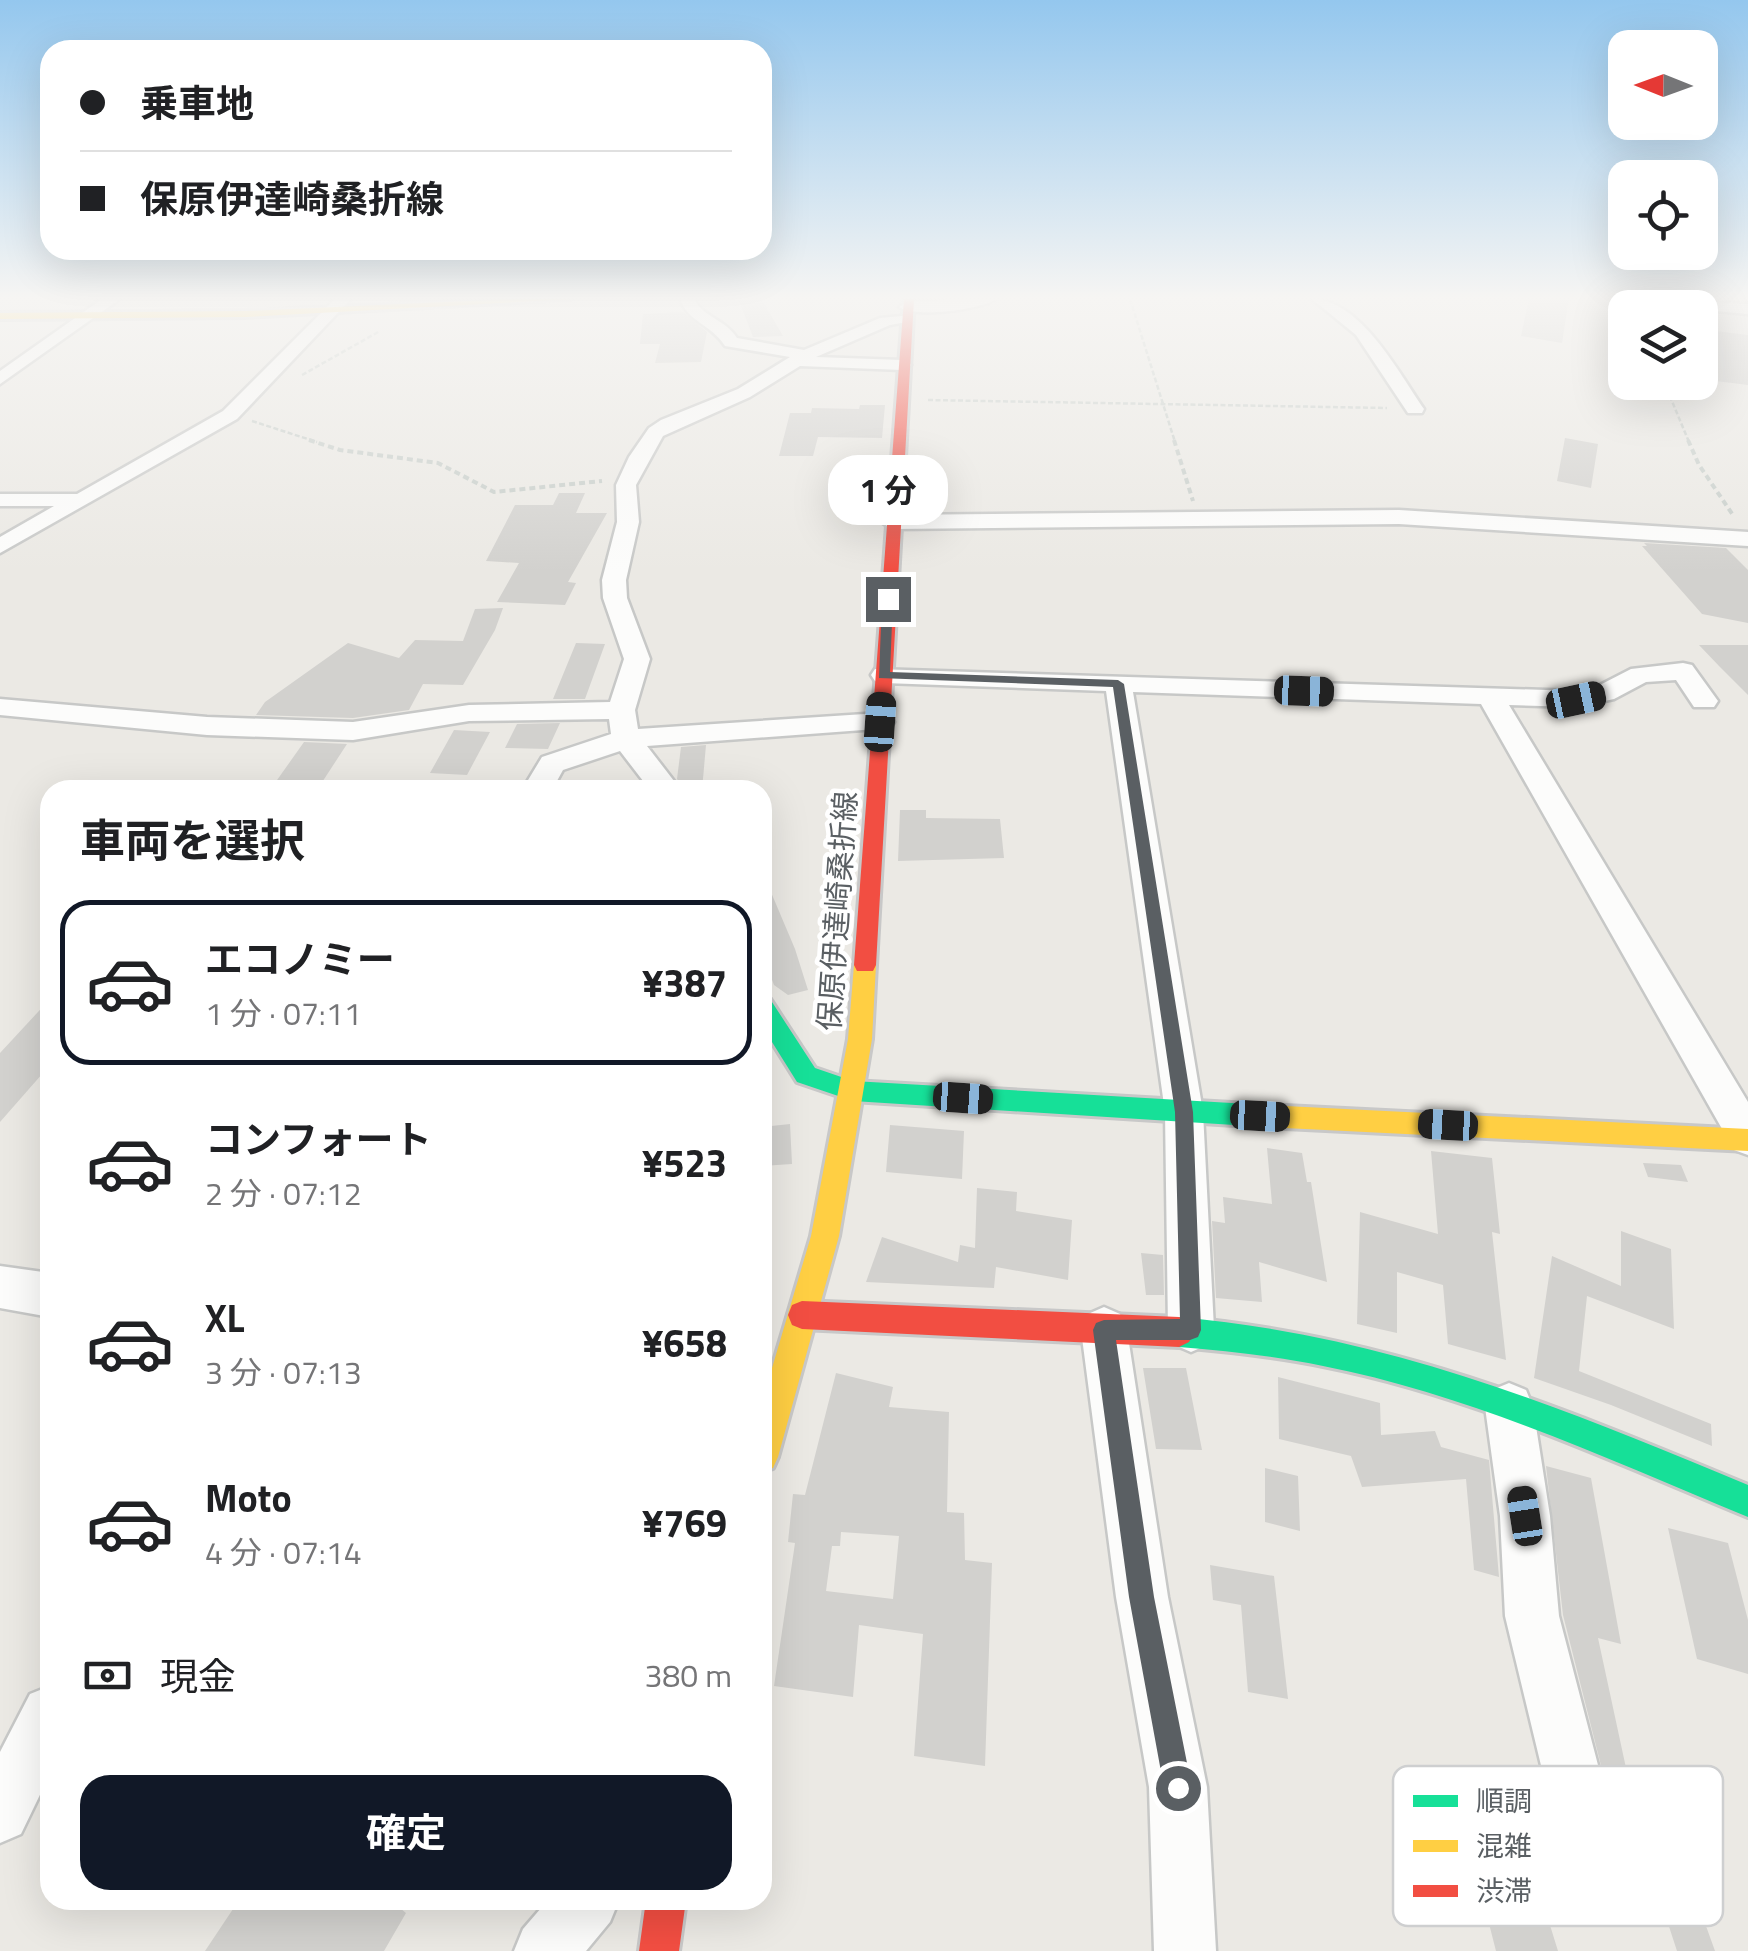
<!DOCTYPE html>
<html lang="ja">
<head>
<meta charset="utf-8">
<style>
	body { margin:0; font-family:"Titillium Web","Noto Sans JP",sans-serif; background:#f6f6f6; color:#202124; height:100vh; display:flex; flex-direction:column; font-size:38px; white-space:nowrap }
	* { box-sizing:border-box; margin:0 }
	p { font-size:32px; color:#757577 }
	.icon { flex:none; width:55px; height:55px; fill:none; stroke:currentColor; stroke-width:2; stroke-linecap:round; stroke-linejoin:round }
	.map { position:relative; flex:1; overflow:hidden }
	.side { position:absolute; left:40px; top:780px; width:732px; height:1130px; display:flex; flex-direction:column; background:#fff; border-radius:30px; box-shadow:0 10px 40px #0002 }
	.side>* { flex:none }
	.top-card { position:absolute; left:40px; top:40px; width:732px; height:220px; border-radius:30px; box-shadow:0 10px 40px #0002; display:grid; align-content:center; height:220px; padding:0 40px; background:#fff }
	.needle { width:65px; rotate:271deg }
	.buttons { position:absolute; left:1608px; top:30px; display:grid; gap:20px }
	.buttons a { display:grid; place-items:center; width:110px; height:110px; border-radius:20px; background:#fff; box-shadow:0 10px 40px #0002; font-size:50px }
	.end { position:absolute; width:45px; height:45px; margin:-22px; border:12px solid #5a5f63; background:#fff; box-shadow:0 0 0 5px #fff }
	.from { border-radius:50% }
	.bubble { position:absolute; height:70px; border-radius:30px; background:#fff; box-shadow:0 10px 40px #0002; font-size:32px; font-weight:700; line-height:70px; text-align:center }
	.car { position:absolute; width:30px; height:60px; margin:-30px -15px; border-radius:12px; box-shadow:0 0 8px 2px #0007; background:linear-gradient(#222 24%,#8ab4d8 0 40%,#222 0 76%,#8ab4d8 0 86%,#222 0) }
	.top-card b { display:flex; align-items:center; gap:35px; height:95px; font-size:38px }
	.top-card b+b { border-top:2px solid #e0e0e0 }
	.top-card i { width:25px; height:25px; background:#202124 }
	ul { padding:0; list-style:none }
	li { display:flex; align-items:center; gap:30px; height:165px; margin:0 20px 15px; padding:0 20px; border:5px solid transparent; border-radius:30px }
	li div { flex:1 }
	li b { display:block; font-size:38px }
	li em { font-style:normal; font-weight:700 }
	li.selected { border-color:#111827 }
	li>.icon { width:90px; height:90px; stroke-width:1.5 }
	h2 { padding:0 40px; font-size:45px; line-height:120px }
	.pay { display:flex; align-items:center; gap:25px; height:110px; padding:0 40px; font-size:38px }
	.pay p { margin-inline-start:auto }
	.action { display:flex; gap:20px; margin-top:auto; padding:20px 40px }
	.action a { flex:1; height:115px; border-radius:30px; background:#111827; color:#fff; font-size:40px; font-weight:700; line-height:115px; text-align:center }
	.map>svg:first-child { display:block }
	.building { fill:#d2d1ce; fill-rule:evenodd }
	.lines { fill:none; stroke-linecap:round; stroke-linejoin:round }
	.street-casing { stroke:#c7c8c7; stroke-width:5 }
	.fast-casing { stroke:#c8c8c8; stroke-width:6 }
	.slow-casing { stroke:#c8c8c8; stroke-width:6 }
	.jam-casing { stroke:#c8c8c8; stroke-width:6 }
	.path-far1 { stroke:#c5ccc8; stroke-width:2.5; stroke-dasharray:5 2.5; stroke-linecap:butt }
	.path { stroke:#c5ccc8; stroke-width:4; stroke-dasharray:6 4; stroke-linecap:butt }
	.street { fill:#fcfcfb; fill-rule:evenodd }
	.fast { fill:#16e098; fill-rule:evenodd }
	.slow { fill:#ffcf43; fill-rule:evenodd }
	.jam { fill:#f24e42; fill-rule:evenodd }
	.route { fill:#5a5f63 }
	.labels { text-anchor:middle; stroke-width:9; stroke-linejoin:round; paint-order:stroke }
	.street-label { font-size:30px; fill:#5a5f63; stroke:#fff }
	.key { fill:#fff; stroke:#cecfd0; stroke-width:2.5 }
	.key-label { font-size:28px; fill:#5a5f63 }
</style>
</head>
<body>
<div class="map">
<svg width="1748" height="1951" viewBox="0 0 1748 1951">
	<rect width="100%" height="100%" fill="#ebe9e4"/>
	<path class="building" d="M738,298H761L783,336L753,337Z
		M1529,298H1569L1562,343L1521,336Z
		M683,312L707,332L701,362L655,363L660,344H640L643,314Z
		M1700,329L1748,335V385L1700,379Z
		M860,405H885L882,438L818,437L813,456H779L790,413H811L812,408L859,409Z
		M1565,438L1598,444L1591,488L1557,481Z
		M559,493H585L576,513H607L568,582L576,583L565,605L497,602L519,563L486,561L515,505H553Z
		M1644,543L1726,548L1748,570V623L1702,614L1642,546H1647Z
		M503,608L495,630L463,685L423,684L409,710L353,718L256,715L265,702L348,643L399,658L415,640L463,641L475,609Z
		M576,643L605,644L585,699H553Z
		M1699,645H1748V695L1719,666Z
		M560,723L548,749L505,748L517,724Z
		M454,730L490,732L467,775L430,773Z
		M304,742L347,744L317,790H270Z
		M706,745L702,790H685L677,779L681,747Z
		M900,810H926V818L1000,819L1004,858L898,861Z
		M762,871L795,949L808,990L788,995L774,985L762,953Z
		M50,999V1065L0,1122V1053Z
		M790,1124L792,1164L762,1166V1127Z
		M890,1125L964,1131L962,1179L886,1172Z
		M1267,1148L1302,1153L1307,1182H1311L1327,1282L1259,1262L1262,1302L1216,1298L1212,1221L1225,1223L1223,1197L1272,1204Z
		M1431,1151L1492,1158L1500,1234L1492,1232L1506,1360L1448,1344L1443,1285L1397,1272V1333L1357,1324L1360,1212L1438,1234Z
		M1643,1163L1681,1165L1688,1182L1648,1177Z
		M977,1188L1017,1192L1016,1211L1072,1220L1068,1280L996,1267L994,1288L866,1282L882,1237L958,1262L960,1245L975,1248Z
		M1621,1231L1671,1249L1674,1329L1587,1296L1579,1371L1711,1424L1712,1446L1611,1405L1534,1378L1552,1256L1621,1286Z
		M1141,1253L1163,1255L1164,1295H1146Z
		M1143,1368H1186L1202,1450L1156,1449Z
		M836,1373L893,1387L889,1407L949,1412L947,1512L964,1513L965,1560L992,1563L985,1766L914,1756L923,1634L859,1625L853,1697L774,1686L795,1543L788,1542L793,1494L805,1495ZM841,1532L899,1536L893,1599L826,1591L832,1546H840Z
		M1278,1377L1380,1403L1381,1435L1435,1431L1441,1447L1489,1460L1499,1577L1474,1570L1466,1479L1362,1487L1351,1456L1279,1439Z
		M1546,1466L1591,1478L1621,1644L1598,1638L1637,1819L1613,1813L1563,1615Z
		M1265,1468L1298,1476L1300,1531L1265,1522Z
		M1668,1528L1728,1543L1748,1620V1674L1697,1659Z
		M1210,1565L1274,1576L1288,1699L1248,1692L1241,1605L1213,1600Z
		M1496,1847L1546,1849L1560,1894L1540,1893L1558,1951H1496L1484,1904L1513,1905Z
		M1660,1899L1697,1901L1715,1951H1677Z
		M239,1900H390L406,1913L384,1951H205Z"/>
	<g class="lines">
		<defs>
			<path id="street" d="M102,299H120L0,384V371Z
				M335,299H351L237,419L0,553V537L54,506H0V494H77L223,411Z
				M680,299H694C703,317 726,320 737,338L804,350L880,318L912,315V321L890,325L816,357L902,360L911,365L902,370L800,366L750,397L663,436L636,485L639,522L626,580L627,598L650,659L635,710L638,729L880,713L890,716L894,722L890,728L647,746L681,790H650L620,751L563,770L552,790H522L542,757L611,734L609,719L469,721L353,740L207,735L0,715V699L207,717L353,722L469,705L610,702L624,659L603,598L602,580L617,522L616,485L629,457L649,428L661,420L738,389L790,357L725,346C711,324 688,322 680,299Z
				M963,299H996C980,310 915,318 899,307L907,302Z
				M1312,299C1360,299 1399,373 1424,409L1422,413H1408L1356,335Z
				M1633,299L1748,304V314L1641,304Z
				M1399,510L1748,532V546L1399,524L892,529L881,522L892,515Z
				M1683,663L1692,665L1718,701L1714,707H1694L1676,680L1646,682L1614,699L1576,707L1509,705L1748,1102V1155L1734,1150L1481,704L1133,692L1203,1112L1214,1329L1207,1345L1191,1352L1175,1345L1168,1329L1165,1112L1106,691L884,683L875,681L871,675L875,669L1576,691L1596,687L1631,669Z
				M0,1266L50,1273V1317L0,1308Z
				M1104,1307L1120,1314L1127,1330L1168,1597L1207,1787L1216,1951H1154L1149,1787L1116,1597L1081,1330L1088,1314Z
				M1509,1383L1526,1390L1533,1407L1550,1516L1559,1616L1610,1811L1602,1832L1581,1840L1560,1832L1552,1811L1505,1616L1500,1516L1485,1407L1492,1390Z
				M50,1686V1774L21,1834L0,1843V1752L30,1694Z
				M548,1900H619L610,1922L586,1951H514L523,1929Z"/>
			<path id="fast" d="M762,996L770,999L815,1068L853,1081L1266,1105L1275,1108L1279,1116L1275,1124L1266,1127L853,1101L797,1082L762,1026Z
				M1179,1317C1388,1336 1556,1405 1748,1485V1517C1610,1460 1471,1395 1323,1366C1275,1356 1227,1351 1179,1347L1169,1342L1164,1332L1169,1322Z"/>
			<path id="slow" d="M512,299H571L246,317L0,319V313L246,311Z
				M865,956L873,959L876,965L872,1039L839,1236L778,1457L773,1468L762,1472V1402L811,1236L848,1039L854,965L857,959Z
				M1266,1105L1748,1129V1151L1266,1127L1257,1124L1253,1116L1257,1108Z"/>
			<path id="jam" d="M904,299H914L876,965L873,971H857L854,965Z
				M802,1301L1179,1317L1189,1322L1194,1332L1189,1342L1179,1347L802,1329L792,1325L788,1315L792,1305Z
				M646,1900H686L679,1951H639Z"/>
		</defs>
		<use href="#street" class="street-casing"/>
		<use href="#fast" class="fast-casing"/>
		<use href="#slow" class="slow-casing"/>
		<use href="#jam" class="jam-casing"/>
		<path class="path-far1" d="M1130,299L1175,442
			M302,375L380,331
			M1664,382L1689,442
			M928,400L1387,408
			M252,421L317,442"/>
		<path class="path" d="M309,440L340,450L438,463L494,492L602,481
			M1174,440L1193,501
			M1688,440L1699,465L1733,515"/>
		<use href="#street" class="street"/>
		<use href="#fast" class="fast"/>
		<use href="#slow" class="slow"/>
		<use href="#jam" class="jam"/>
	</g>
	<linearGradient id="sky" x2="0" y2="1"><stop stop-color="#94c7ee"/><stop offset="0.52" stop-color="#f6f5f3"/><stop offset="1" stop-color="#f6f5f3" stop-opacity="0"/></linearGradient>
	<rect width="1748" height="572" fill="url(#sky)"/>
	<path class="route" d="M888,595L893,599L890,672L1118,680L1124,684L1193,1112L1201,1330L1198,1337L1190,1340H1116L1154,1597L1192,1788L1188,1797L1178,1801L1168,1797L1164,1788L1129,1597L1093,1330L1096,1323L1104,1320L1180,1319L1175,1112L1113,687L879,678L882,599Z"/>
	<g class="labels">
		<g class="street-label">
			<text transform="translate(838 911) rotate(-86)" y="10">保原伊達崎桑折線</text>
		</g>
	</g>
	<rect x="1393" y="1766" width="330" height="160" rx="15" class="key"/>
	<rect x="1413" y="1795" width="45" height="12" fill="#16e098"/>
	<rect x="1413" y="1840" width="45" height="12" fill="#ffcf43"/>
	<rect x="1413" y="1885" width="45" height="12" fill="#f24e42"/>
	<g class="key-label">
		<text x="1476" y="1811">順調</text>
		<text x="1476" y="1856">混雑</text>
		<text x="1476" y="1901">渋滞</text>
	</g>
</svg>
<div class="buttons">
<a><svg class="needle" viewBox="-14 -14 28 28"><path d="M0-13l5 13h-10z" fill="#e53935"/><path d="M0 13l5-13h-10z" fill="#757577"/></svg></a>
<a><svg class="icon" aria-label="locate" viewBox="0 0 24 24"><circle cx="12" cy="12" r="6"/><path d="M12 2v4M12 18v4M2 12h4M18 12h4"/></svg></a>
<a><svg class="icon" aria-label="layers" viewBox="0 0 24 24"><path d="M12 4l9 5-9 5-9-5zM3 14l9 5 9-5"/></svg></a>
</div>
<i class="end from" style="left:1178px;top:1788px"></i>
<i class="end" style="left:888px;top:599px"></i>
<div class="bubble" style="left:828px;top:455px;width:120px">1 分</div>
<i class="car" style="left:1304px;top:691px;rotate:92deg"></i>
<i class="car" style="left:1576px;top:700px;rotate:78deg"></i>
<i class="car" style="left:880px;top:722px;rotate:4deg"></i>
<i class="car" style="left:963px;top:1098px;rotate:94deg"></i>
<i class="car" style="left:1260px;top:1116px;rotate:93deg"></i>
<i class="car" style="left:1448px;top:1125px;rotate:273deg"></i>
<i class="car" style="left:1525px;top:1516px;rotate:351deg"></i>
<div class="top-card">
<b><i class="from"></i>乗車地</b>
<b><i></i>保原伊達崎桑折線</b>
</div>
<section class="side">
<h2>車両を選択</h2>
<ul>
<li class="selected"><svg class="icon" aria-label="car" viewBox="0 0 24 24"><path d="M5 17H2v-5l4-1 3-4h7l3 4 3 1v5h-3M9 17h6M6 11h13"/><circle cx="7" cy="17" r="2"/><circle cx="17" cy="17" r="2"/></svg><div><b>エコノミー</b><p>1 分 · 07:11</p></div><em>¥387</em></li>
<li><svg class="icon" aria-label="car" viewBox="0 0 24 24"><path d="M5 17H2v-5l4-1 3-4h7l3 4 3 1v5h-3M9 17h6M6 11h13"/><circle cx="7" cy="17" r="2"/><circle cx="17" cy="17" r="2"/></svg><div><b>コンフォート</b><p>2 分 · 07:12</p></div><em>¥523</em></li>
<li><svg class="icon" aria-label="car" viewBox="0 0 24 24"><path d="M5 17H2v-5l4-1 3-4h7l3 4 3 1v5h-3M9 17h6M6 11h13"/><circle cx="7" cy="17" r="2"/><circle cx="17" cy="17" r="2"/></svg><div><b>XL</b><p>3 分 · 07:13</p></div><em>¥658</em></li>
<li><svg class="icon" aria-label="car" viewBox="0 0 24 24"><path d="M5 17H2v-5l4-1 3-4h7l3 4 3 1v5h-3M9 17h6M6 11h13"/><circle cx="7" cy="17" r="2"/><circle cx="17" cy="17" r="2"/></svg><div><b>Moto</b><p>4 分 · 07:14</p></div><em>¥769</em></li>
</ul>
<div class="pay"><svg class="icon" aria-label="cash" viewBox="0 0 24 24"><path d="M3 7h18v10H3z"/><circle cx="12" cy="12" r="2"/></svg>現金<p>380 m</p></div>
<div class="action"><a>確定</a></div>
</section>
</div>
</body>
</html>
